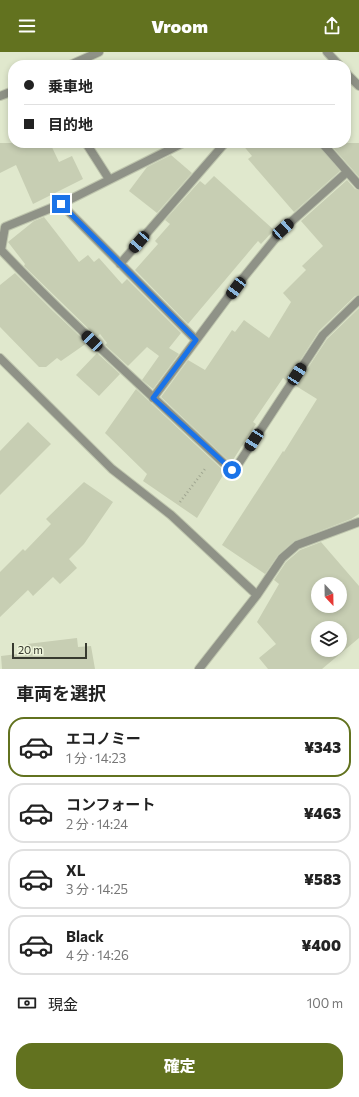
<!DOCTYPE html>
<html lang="ja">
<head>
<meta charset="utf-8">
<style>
	body { margin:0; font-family:Commissioner,"Noto Sans JP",sans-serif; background:#f6f6f6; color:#222; height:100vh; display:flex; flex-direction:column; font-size:15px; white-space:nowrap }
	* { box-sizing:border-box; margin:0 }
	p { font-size:13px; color:#767676 }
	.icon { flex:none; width:22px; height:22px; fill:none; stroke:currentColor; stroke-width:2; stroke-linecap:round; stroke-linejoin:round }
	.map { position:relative; height:617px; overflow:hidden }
	.drawer { display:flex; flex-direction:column; background:#fff; flex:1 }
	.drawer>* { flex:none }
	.top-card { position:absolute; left:8px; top:8px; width:343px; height:88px; border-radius:16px; box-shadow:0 2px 6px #0003; display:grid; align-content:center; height:88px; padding:0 16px; background:#fff }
	.needle { width:26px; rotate:158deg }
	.controls { position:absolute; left:311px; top:525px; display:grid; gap:8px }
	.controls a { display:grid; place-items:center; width:36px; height:36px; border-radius:50%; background:#fff; box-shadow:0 2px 6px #0003; font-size:20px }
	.scale { position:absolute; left:12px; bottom:10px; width:75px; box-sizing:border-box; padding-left:4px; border:2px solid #373a2f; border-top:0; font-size:11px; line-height:14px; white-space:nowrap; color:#373a2f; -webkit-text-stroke:3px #eef5da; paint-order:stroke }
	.end { position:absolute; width:18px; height:18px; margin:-9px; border:5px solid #1a73e8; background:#fff; box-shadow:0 0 0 2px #fff }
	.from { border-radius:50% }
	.car { position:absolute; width:12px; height:24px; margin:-12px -6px; border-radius:5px; box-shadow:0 0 3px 1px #0007; background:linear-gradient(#222 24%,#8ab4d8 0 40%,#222 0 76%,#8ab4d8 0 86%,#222 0) }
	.top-card b { display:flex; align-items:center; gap:14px; height:38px; font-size:15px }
	.top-card b+b { border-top:1px solid #e0e0e0 }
	.top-card i { width:10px; height:10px; background:#222 }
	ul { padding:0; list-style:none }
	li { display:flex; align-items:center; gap:12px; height:60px; margin:0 8px 6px; padding:0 8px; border:2px solid #e0e0e0; border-radius:16px }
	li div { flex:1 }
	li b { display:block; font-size:15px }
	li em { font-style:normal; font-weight:800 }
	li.on { border-color:#62721f }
	li>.icon { width:36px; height:36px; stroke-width:1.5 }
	h2 { padding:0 16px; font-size:18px; line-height:48px }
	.pay { display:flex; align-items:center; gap:10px; height:44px; padding:0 16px; font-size:15px }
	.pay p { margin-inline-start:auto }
	.button { display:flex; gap:8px; margin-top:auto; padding:8px 16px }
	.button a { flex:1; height:46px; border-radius:16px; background:#62721f; color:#fff; font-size:16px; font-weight:800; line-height:46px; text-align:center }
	header { display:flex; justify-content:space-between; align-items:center; height:52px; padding:0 16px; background:#62721f; color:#fff; font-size:18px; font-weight:800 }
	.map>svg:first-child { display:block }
	.building { fill:#c7ceb3; fill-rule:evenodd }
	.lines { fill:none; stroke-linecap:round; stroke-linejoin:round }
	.street-casing { stroke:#bec5ad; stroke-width:10 }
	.path { stroke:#9ea48f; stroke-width:2.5; stroke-dasharray:1 3; stroke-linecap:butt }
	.street { stroke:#8f9287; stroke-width:8 }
	.route { stroke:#1a73e8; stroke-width:5 }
</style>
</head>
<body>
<header><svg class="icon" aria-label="menu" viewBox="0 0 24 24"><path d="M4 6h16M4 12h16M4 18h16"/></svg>Vroom<svg class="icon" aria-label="share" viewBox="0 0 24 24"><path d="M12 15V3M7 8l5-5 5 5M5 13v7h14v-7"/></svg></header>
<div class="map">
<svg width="359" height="617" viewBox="0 0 359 617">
	<rect width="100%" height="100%" fill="#e0e8cd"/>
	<path class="building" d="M0,91H50L59,110L72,104L83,127L33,152L16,113L0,121Z
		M241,91H317L340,119L294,160L248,107L252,104Z
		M329,91H359V125Z
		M171,103L192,121L157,161L129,139L147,115Z
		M214,124L274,178L261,192L258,189L188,272L135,218L158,192L155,189L170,172L165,168L200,129L205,133Z
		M347,128L355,137L359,138V243L355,244L319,279L287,329L283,326L253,370L256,372L231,411L161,345L188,308L205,318L232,278L235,280L244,268L269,286L291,250L283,241L306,218L302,214L323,194L301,169Z
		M44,165L79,210L88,203L94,210L99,206L122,232L127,227L181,281L169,296L179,302L153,337L142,328L159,304L147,295L128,314L105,293L107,291L100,282L97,285L24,214L25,212L8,190L34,169Z
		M15,221L53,259L87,291L61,309L57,306L46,315H39L0,275V233Z
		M359,256V462L351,467L294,489L278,503L265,522L222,493L283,399L284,400L317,347L296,334L327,287Z
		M97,301L120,322L99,344L76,323Z
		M136,337L225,420L197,466L143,429L147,422L105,381Z
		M28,370L51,392L0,443V399Z
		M84,430L113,450L84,492L69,507L77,516L60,532L53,525L33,544L28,538L0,565V520L23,497L25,499L51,472L46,467Z
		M321,490L359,534V586L322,617H268L259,606L276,592L257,570L279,532L274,528L286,510L300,498ZM318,532H340V554H318ZM318,576H340V598H318Z
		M77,586L78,595L91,594L95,617H2L1,604L34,600L27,592Z"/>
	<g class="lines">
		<defs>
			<path id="street" d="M327,0L339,13
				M70,13L99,0
				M346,21L359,34
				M0,44L13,39
				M86,91L109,127
				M183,91L61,152L5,175L1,198C74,275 154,345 231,418L237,414L323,283L359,248
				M322,91L359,133
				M61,152L196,288
				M120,212L225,91
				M0,306L112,417L171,463L257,543
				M153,346L235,236L283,177L347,120
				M199,617L257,543L282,506L297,493L359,470"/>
		</defs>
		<use href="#street" class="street-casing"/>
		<path class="path" d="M180,450L205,417"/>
		<use href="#street" class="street"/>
	</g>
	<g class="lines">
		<path class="route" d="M61,152L196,288L153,346L232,418"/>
	</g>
</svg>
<div class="controls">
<a><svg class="needle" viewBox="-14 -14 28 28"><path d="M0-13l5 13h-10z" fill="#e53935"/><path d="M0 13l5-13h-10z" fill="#767676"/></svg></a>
<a><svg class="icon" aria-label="layers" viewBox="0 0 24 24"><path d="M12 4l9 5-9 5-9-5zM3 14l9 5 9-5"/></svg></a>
</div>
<div class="scale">20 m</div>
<i class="end from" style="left:232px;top:418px"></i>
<i class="end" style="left:61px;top:152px"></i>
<i class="car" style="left:283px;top:177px;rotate:48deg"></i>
<i class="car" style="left:139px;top:190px;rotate:221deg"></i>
<i class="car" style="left:236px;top:236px;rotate:217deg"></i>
<i class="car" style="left:92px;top:289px;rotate:314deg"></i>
<i class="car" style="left:297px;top:322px;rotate:33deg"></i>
<i class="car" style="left:254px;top:388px;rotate:213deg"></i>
<div class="top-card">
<b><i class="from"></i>乗車地</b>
<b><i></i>目的地</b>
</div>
</div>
<section class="drawer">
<h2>車両を選択</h2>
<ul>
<li class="on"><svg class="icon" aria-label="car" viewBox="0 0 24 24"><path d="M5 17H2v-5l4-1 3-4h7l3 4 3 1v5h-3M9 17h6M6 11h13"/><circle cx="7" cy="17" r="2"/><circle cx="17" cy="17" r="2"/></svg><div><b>エコノミー</b><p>1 分 · 14:23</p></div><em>¥343</em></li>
<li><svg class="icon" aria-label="car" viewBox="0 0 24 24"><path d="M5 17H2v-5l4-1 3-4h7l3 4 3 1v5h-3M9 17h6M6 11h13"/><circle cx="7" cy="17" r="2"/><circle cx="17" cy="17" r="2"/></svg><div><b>コンフォート</b><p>2 分 · 14:24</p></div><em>¥463</em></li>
<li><svg class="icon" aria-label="car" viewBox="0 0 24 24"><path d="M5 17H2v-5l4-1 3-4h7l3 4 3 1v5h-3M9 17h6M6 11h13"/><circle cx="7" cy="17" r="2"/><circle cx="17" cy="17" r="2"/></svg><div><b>XL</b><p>3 分 · 14:25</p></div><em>¥583</em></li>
<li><svg class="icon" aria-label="car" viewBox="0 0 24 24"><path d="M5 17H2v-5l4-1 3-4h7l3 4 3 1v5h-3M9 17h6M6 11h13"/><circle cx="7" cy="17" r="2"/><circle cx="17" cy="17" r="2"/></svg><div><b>Black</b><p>4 分 · 14:26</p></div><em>¥400</em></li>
</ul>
<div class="pay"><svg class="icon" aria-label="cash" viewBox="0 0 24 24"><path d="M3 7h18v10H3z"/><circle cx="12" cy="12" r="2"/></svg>現金<p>100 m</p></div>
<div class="button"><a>確定</a></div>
</section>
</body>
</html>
